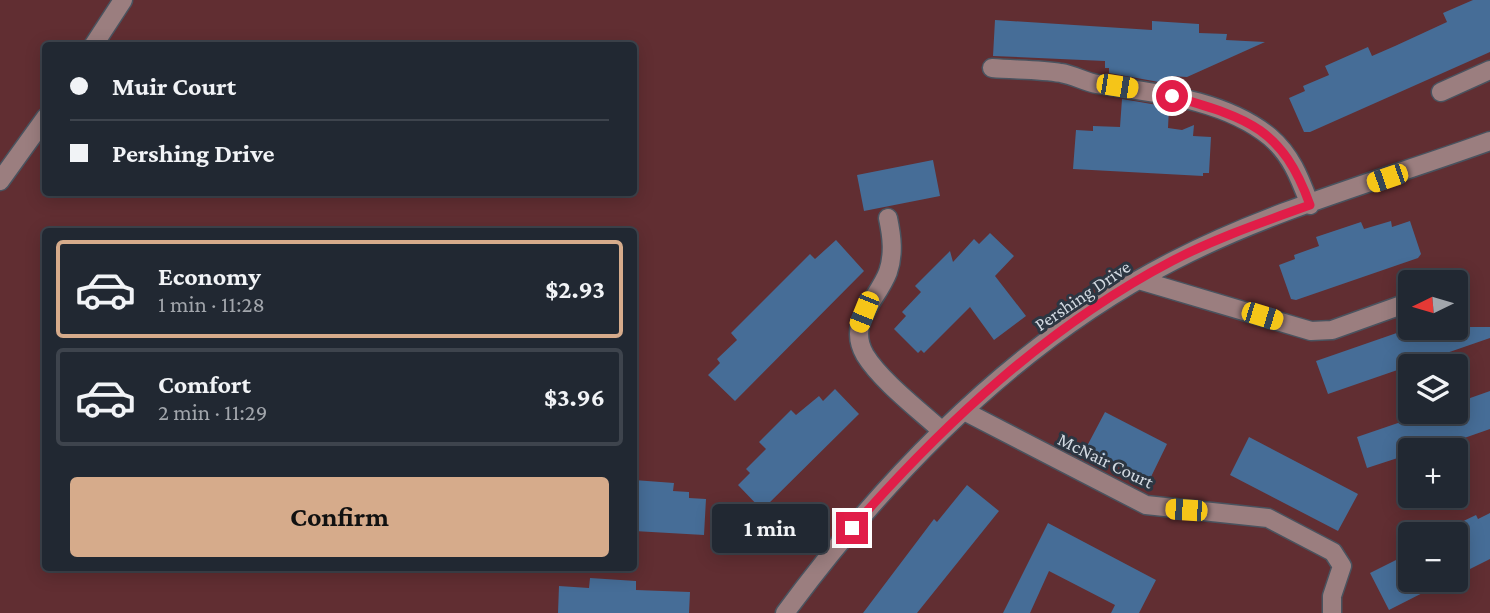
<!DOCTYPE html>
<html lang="en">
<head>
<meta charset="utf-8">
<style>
	body { margin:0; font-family:"Crimson Pro",serif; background:#29303a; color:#f1f3f6; height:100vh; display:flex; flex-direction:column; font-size:26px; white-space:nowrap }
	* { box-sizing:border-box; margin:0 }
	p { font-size:23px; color:#a2a6ac }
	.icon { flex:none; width:38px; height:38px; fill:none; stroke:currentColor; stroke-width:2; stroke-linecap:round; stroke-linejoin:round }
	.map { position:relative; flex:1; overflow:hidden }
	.drawer { position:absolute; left:42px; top:228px; width:595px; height:343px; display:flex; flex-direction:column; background:#212832; border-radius:7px; box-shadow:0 4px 18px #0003,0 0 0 2px #3e444d }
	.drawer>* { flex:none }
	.banner { position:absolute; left:42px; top:42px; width:595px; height:154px; border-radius:7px; box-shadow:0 4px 18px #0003,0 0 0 2px #3e444d; display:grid; align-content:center; height:154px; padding:0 28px; background:#212832 }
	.needle { width:46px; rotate:265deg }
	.tools { position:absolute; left:1398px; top:270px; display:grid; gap:14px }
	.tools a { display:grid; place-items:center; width:70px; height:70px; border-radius:7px; background:#212832; box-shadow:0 4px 18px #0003,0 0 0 2px #3e444d; font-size:35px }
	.end { position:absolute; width:32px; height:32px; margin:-16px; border:9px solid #e11d48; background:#fff; box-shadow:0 0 0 4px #fff }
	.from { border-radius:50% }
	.bubble { position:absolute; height:49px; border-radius:7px; background:#212832; box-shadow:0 4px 18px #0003,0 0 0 2px #3e444d; font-size:23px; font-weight:700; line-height:49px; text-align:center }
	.car { position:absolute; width:21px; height:42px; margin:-21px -10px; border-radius:9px; box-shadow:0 0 5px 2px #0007; background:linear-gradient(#f5c518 24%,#345 0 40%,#f5c518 0 76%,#345 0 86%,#f5c518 0) }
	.banner b { display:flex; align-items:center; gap:24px; height:66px; font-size:26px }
	.banner b+b { border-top:2px solid #3e444d }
	.banner i { width:18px; height:18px; background:#f1f3f6 }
	ul { padding:12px 0 0; list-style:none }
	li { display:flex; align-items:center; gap:21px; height:98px; margin:0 14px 10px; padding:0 14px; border:4px solid #3e444d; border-radius:7px }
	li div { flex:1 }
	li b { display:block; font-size:26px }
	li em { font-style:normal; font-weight:700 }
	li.active { border-color:#d6ab8b }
	li>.icon { width:63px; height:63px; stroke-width:1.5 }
	.action { display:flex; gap:14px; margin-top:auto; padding:14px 28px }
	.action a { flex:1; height:80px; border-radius:7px; background:#d6ab8b; color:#111; font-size:28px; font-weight:700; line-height:80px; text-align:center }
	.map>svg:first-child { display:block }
	.green { fill:#612e32; fill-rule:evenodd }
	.building { fill:#466d97 }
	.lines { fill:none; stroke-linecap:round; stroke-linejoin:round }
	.minor-casing { stroke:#4a535f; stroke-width:21 }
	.minor { stroke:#9b7e7f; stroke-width:18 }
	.route { stroke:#e11d48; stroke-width:9 }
	.labels { text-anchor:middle; stroke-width:6; stroke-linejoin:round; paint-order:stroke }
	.street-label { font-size:19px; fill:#d2d9e1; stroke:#2c3642 }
</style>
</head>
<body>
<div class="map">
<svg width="1490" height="613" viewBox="0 0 1490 613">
	<rect width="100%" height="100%" fill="#2c3642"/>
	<path class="green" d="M0,0H1490V613H0ZM46,46H634V192H46ZM46,231H634V567H46ZM1410,282H1456V327H1410ZM1410,366H1456V411H1410ZM1410,450H1456V495H1410ZM1410,534H1456V579H1410Z"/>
	<path class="building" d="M1473,0H1490V52L1310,132H1304L1289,98L1305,91L1303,86L1329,75L1325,66L1368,47L1372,56L1395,46L1447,22L1443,13Z
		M995,20L1152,30V21L1199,24V33L1227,34L1226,40L1265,42L1187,77L1170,76V84L1109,73V68H1105V61L993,56Z
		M1122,99L1169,107L1168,128L1182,130L1194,125L1193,136L1211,137L1209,173H1203V176L1073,169L1076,130L1093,131V126L1120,127Z
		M933,160L940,196L864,211L857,175Z
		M1391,221L1392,227L1410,221L1421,254L1418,258L1296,300L1291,299L1279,265L1295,259L1294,255L1319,246L1316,237L1361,222L1364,229Z
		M990,233L1014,256L995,276L1026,316L994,340L970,307L924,353L921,350L918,353L894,329L906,316L902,312L921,292L915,286L950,251L953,262L974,239L979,244Z
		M836,240L864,271L735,401L708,375L720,363L717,359L737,340L731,333L810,254L815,259Z
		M1414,327H1490V338L1328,394L1316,361Z
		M835,389L859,414L762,510L738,485L750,473L746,469L766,449L759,442L791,410L796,415L819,396L823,401Z
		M1490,391V429L1430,450H1410V454L1367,468L1357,437L1433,411H1456V403Z
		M1105,412L1167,444L1149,481L1086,448Z
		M1249,437L1358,494L1338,531L1230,475Z
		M634,480L674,483L673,491L689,492V498L706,499L704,535L634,531Z
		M967,485L999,511L917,613H863L934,519L937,522Z
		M1490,513V559L1456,576V534H1448L1457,529L1455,525L1476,515L1478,519Z
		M1048,523L1156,580L1139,613H1111L1115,605L1049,571L1030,613H1003Z
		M1410,553V579H1450L1389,610L1370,573Z
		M590,578L636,581V590L690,592L689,613H558L559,586L589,588Z"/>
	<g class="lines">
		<defs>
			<path id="minor" d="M93,46L123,0
				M992,68C1015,70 1039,69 1061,73C1074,75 1085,82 1097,84C1154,93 1224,99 1270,137C1292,156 1300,179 1310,205
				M1441,92L1490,70
				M0,181L46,117
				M888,218C892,237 894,254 888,272C877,301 846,322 865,355C881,381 919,410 942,431
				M1139,280L1311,331L1332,330L1410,302
				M964,411L1146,505L1268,518L1333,552L1342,566L1332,596V613
				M785,613C888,474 1017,341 1173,261C1273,209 1385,179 1490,141"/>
		</defs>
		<use href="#minor" class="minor-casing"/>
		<use href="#minor" class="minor"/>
	</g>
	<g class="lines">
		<path class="route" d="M852,528C943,424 1048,326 1172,261C1216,238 1263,222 1310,205C1282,127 1247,118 1172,96"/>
	</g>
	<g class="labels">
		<g class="street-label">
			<text transform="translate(1082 295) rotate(-34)" y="7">Pershing Drive</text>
			<text transform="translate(1106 460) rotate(26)" y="7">McNair Court</text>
		</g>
	</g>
</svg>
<div class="tools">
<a><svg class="needle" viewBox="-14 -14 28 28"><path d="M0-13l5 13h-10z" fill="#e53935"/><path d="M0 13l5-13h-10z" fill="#a2a6ac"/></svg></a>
<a><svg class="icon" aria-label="layers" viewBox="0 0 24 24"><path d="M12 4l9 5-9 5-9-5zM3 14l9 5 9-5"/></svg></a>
<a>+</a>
<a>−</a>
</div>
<i class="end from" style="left:1172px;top:96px"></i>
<i class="end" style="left:852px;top:528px"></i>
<div class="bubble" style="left:712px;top:504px;width:116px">1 min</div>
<i class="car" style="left:1117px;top:86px;rotate:99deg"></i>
<i class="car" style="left:1387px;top:178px;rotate:251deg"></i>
<i class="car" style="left:864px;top:312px;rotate:202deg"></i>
<i class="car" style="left:1262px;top:316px;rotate:107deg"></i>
<i class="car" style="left:1186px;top:510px;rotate:274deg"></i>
<div class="banner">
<b><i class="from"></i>Muir Court</b>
<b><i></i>Pershing Drive</b>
</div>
<section class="drawer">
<ul>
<li class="active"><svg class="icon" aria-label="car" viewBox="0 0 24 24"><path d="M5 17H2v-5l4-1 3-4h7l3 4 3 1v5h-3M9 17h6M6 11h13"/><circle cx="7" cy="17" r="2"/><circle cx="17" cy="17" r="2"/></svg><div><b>Economy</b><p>1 min · 11:28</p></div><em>$2.93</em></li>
<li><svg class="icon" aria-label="car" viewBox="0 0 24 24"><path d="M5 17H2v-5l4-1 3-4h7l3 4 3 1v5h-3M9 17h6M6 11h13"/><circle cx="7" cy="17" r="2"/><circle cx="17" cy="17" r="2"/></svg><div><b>Comfort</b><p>2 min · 11:29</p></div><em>$3.96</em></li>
</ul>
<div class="action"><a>Confirm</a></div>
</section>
</div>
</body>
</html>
